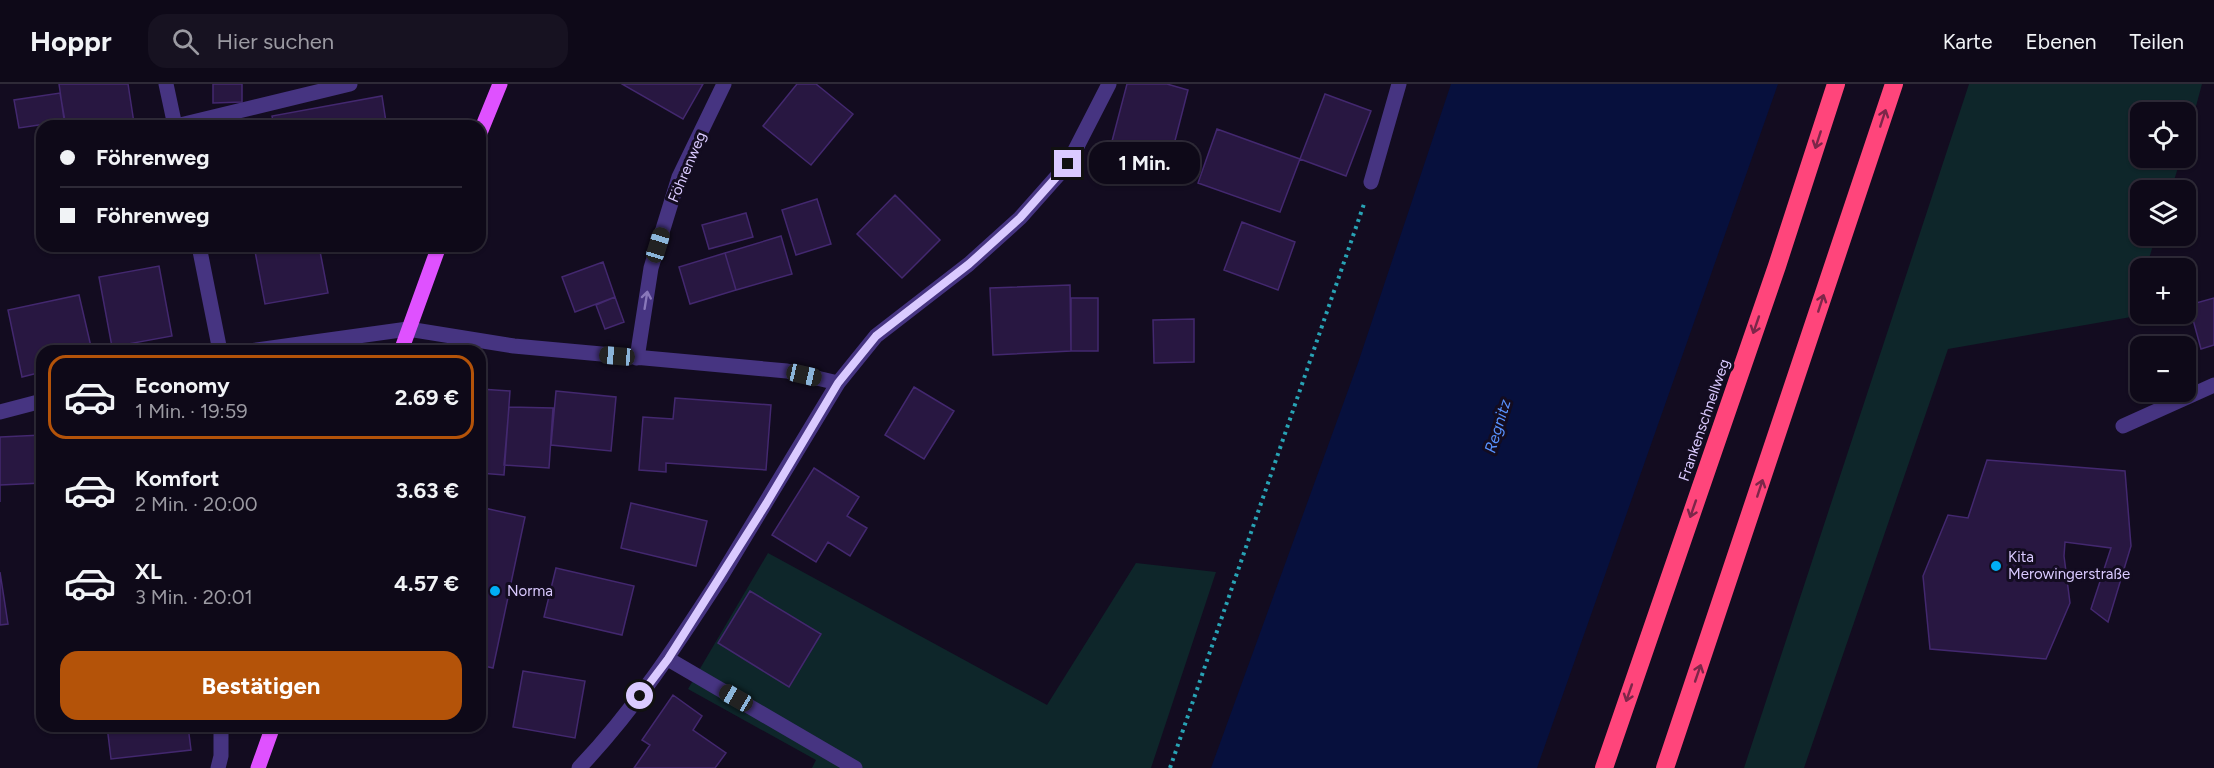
<!DOCTYPE html>
<html lang="de">
<head>
<meta charset="utf-8">
<style>
	body { margin:0; font-family:Figtree,sans-serif; background:#171221; color:#f1f3f6; height:100vh; display:flex; flex-direction:column; font-size:22px; white-space:nowrap }
	* { box-sizing:border-box; margin:0 }
	p { font-size:20px; color:#9b9aa2 }
	.icon { flex:none; width:33px; height:33px; fill:none; stroke:currentColor; stroke-width:2; stroke-linecap:round; stroke-linejoin:round }
	.map { position:relative; flex:1; overflow:hidden }
	.side { position:absolute; left:36px; top:261px; width:450px; height:387px; display:flex; flex-direction:column; background:#0e0918; border-radius:18px; box-shadow:0 2px 4px #0004,0 0 0 2px #2e2a37 }
	.side>* { flex:none }
	.hud { position:absolute; left:36px; top:36px; width:450px; height:132px; border-radius:18px; box-shadow:0 2px 4px #0004,0 0 0 2px #2e2a37; display:grid; align-content:center; height:132px; padding:0 24px; background:#0e0918 }
	.fabs { position:absolute; left:2130px; top:18px; display:grid; gap:12px }
	.fabs a { display:grid; place-items:center; width:66px; height:66px; border-radius:12px; background:#0e0918; box-shadow:0 2px 4px #0004,0 0 0 2px #2e2a37; font-size:30px }
	.end { position:absolute; width:27px; height:27px; margin:-14px; border:8px solid #dacaff; background:#111; box-shadow:0 0 0 3px #111 }
	.from { border-radius:50% }
	.bubble { position:absolute; height:42px; border-radius:18px; background:#0e0918; box-shadow:0 2px 4px #0004,0 0 0 2px #2e2a37; font-size:20px; font-weight:700; line-height:42px; text-align:center }
	.car { position:absolute; width:18px; height:36px; margin:-18px -9px; border-radius:8px; box-shadow:0 0 4px 2px #0007; background:linear-gradient(#222 24%,#8ab4d8 0 40%,#222 0 76%,#8ab4d8 0 86%,#222 0) }
	.hud b { display:flex; align-items:center; gap:21px; height:57px; font-size:22px }
	.hud b+b { border-top:2px solid #2e2a37 }
	.hud i { width:15px; height:15px; background:#f1f3f6 }
	ul { padding:10px 0 0; list-style:none }
	li { display:flex; align-items:center; gap:18px; height:84px; margin:0 12px 9px; padding:0 12px; border:3px solid transparent; border-radius:18px }
	li div { flex:1 }
	li b { display:block; font-size:22px }
	li em { font-style:normal; font-weight:700 }
	li.selected { border-color:#b45309 }
	li>.icon { width:54px; height:54px; stroke-width:1.5 }
	.primary-button { display:flex; gap:12px; margin-top:auto; padding:12px 24px }
	.primary-button a { flex:1; height:69px; border-radius:18px; background:#b45309; color:#fff; font-size:24px; font-weight:700; line-height:69px; text-align:center }
	header { display:flex; align-items:center; gap:36px; box-sizing:border-box; height:84px; padding:0 30px; background:#0e0918; border-bottom:2px solid #2e2a37 }
	header strong { font-size:28px }
	nav { display:flex; gap:33px; margin-inline-start:auto; font-size:21px }
	.search { width:420px; height:54px; background:#171221; display:flex; align-items:center; gap:15px; box-sizing:border-box; padding:0 21px; border-radius:18px; color:#9b9aa2; font-size:22px }
	.map>svg:first-child { display:block }
	.green { fill:#0e262a }
	.water { fill:#07103d }
	.building { fill:#281741; stroke:#43286f; stroke-width:1.5 }
	.lines { fill:none; stroke-linecap:round; stroke-linejoin:round }
	.path { stroke:#28a3b5; stroke-width:4; stroke-dasharray:3 4.5; stroke-linecap:butt }
	.minor { stroke:#463481; stroke-width:15 }
	.major { stroke:#df51ff; stroke-width:15 }
	.highway { stroke:#ff457b; stroke-width:18 }
	.oneway { stroke:#7d2649 }
	.oneway2 { stroke:#8978ba }
	.route { stroke:#dacaff; stroke-width:8 }
	.poi-dot { fill:#00aef5; stroke:#130c20; stroke-width:2 }
	.labels { text-anchor:middle; stroke-width:6; stroke-linejoin:round; paint-order:stroke }
	.street-label { font-size:15px; fill:#dacaff; stroke:#130c20 }
	.poi-label { font-size:15px; fill:#dacaff; stroke:#130c20; text-anchor:start }
	.water-label { font-size:16px; font-style:italic; fill:#5892ff; stroke:#130c20 }
</style>
</head>
<body>
<header>
<strong>Hoppr</strong>
<div class="search"><svg class="icon" aria-label="search" viewBox="0 0 24 24"><circle cx="10" cy="10" r="6"/><path d="M15 15l6 6"/></svg>Hier suchen</div>
<nav><a>Karte</a><a>Ebenen</a><a>Teilen</a></nav>
</header>
<div class="map">
<svg width="2214" height="684" viewBox="0 0 2214 684">
	<rect width="100%" height="100%" fill="#130c20"/>
	<path class="green" d="M1969,0H2202L2186,59V28H2140V74H2181L2171,106H2140V152H2156L2146,184H2140V201L2131,233L1948,265L1804,684H1744Z
		M768,469L1047,621L1136,479L1216,488L1151,684H812L816,676L688,605Z"/>
	<path class="water" d="M1451,0H1778L1537,684H1211L1358,279Z"/>
	<path class="building" d="M59,0H128L134,39L111,42H65Z
		M213,0H242V18L213,19Z
		M622,0H703L683,35Z
		M797,0H816L853,30L811,81L763,42Z
		M1127,0H1167L1188,6L1170,76L1111,61Z
		M60,9L65,37L19,44L14,16Z
		M1325,10L1371,27L1346,92L1300,75Z
		M382,12L386,38L361,42H274L272,32Z
		M386,38L387,42H361Z
		M1217,45L1300,75L1280,128L1198,99Z
		M895,111L940,156L902,194L857,150Z
		M817,115L831,160L796,171L782,126Z
		M746,129L753,153L709,165L702,141Z
		M1242,138L1295,158L1278,206L1224,186Z
		M781,152L792,190L736,206L725,169Z
		M254,162H319L328,209L265,220Z
		M725,169L736,206L690,220L679,183Z
		M603,178L615,213L575,228L562,193Z
		M159,182L172,252L112,263L99,193Z
		M1070,201L1071,267L993,271L990,204Z
		M79,211L92,267H42V288L22,293L8,226Z
		M615,213L624,238L605,245L596,221Z
		M1071,214H1098V267H1071Z
		M2214,214V261L2201,265L2189,221Z
		M1194,235V278L1154,279L1153,236Z
		M914,303L954,327L924,375L885,351Z
		M480,305L510,307L504,391L480,389Z
		M556,307L616,313L611,367L551,361Z
		M675,314L771,321L766,386L666,379V388L639,386L643,333L673,335Z
		M509,323L553,324L549,384L504,381Z
		M42,351V399L0,401V418V353Z
		M1987,376L2125,387L2131,462L2108,538L2091,525L2111,464L2065,458L2064,472L2070,519L2046,575L1930,565L1923,492L1948,431L1968,434Z
		M814,384L859,413L847,432L867,444L850,472L828,458L816,478L772,451Z
		M631,419L707,437L696,482L621,464Z
		M480,423L525,433L493,584L480,581Z
		M556,484L634,502L622,551L544,533Z
		M0,488L8,540L0,541Z
		M750,507L821,550L789,603L718,559Z
		M523,587L585,597L575,654L513,643Z
		M673,611L702,632L693,646L726,669L715,684H634L650,661L642,656Z
		M107,642H188L191,666L111,675Z"/>
	<g class="lines">
		<path class="path" d="M1170,684L1364,120"/>
		<path class="minor" d="M166,0L175,42
			M176,42L350,0
			M1371,98L1399,0
			M199,162L220,267
			M250,267L408,245L514,262L787,287L838,299C799,364 760,429 720,494C676,562 635,625 579,684
			M637,274L651,184L679,93L724,0
			M838,299L876,252L969,180L1020,134L1068,80L1109,0
			M0,328L42,317
			M2123,342L2214,301
			M668,575L855,684
			M218,684L221,672V642"/>
		<path class="major" d="M480,49L500,0
			M401,267L439,162
			M258,684L273,642"/>
		<path class="highway" d="M1604,684L1777,182L1836,0
			M1665,684L1894,0"/>
	</g>
	<defs><path id="oneway-shaft" d="M-6 0H5M1.5-3L5.5 0L1.5 3" fill="none" stroke-width="1.6" stroke-linecap="round" stroke-linejoin="round" transform="scale(1.5)"/></defs>
	<g class="oneway">
		<use href="#oneway-shaft" transform="translate(1883 34) rotate(-72)"/>
		<use href="#oneway-shaft" transform="translate(1818 56) rotate(108)"/>
		<use href="#oneway-shaft" transform="translate(1821 219) rotate(-72)"/>
		<use href="#oneway-shaft" transform="translate(1756 241) rotate(109)"/>
		<use href="#oneway-shaft" transform="translate(1760 404) rotate(-72)"/>
		<use href="#oneway-shaft" transform="translate(1693 425) rotate(109)"/>
		<use href="#oneway-shaft" transform="translate(1698 589) rotate(-71)"/>
		<use href="#oneway-shaft" transform="translate(1629 609) rotate(109)"/>
	</g>
	<use class="oneway2" href="#oneway-shaft" transform="translate(646 216) rotate(-81)"/>
	<g class="lines">
		<path class="route" d="M640,612L668,575L766,420L838,299L876,252L969,180L1020,134L1068,80"/>
	</g>
	<g class="poi-dot">
		<circle cx="1996" cy="482" r="6"/>
		<circle cx="495" cy="507" r="6"/>
	</g>
	<g class="labels">
		<g class="street-label">
			<text transform="translate(687 83) rotate(-67)" y="5">Föhrenweg</text>
			<text transform="translate(1704 336) rotate(-71)" y="5">Frankenschnellweg</text>
		</g>
		<g class="poi-label">
			<text x="2008" y="478">Kita<tspan x="2008" dy="17">Merowingerstraße</tspan></text>
			<text x="507" y="512">Norma</text>
		</g>
		<g class="water-label">
			<text transform="translate(1497 342) rotate(-73)" y="6">Regnitz</text>
		</g>
	</g>
</svg>
<div class="fabs">
<a><svg class="icon" aria-label="locate" viewBox="0 0 24 24"><circle cx="12" cy="12" r="6"/><path d="M12 2v4M12 18v4M2 12h4M18 12h4"/></svg></a>
<a><svg class="icon" aria-label="layers" viewBox="0 0 24 24"><path d="M12 4l9 5-9 5-9-5zM3 14l9 5 9-5"/></svg></a>
<a>+</a>
<a>−</a>
</div>
<i class="end from" style="left:640px;top:612px"></i>
<i class="end" style="left:1068px;top:80px"></i>
<div class="bubble" style="left:1089px;top:58px;width:111px">1 Min.</div>
<i class="car" style="left:658px;top:161px;rotate:17deg"></i>
<i class="car" style="left:617px;top:272px;rotate:275deg"></i>
<i class="car" style="left:804px;top:291px;rotate:103deg"></i>
<i class="car" style="left:736px;top:614px;rotate:300deg"></i>
<div class="hud">
<b><i class="from"></i>Föhrenweg</b>
<b><i></i>Föhrenweg</b>
</div>
<section class="side">
<ul>
<li class="selected"><svg class="icon" aria-label="car" viewBox="0 0 24 24"><path d="M5 17H2v-5l4-1 3-4h7l3 4 3 1v5h-3M9 17h6M6 11h13"/><circle cx="7" cy="17" r="2"/><circle cx="17" cy="17" r="2"/></svg><div><b>Economy</b><p>1 Min. · 19:59</p></div><em>2.69 €</em></li>
<li><svg class="icon" aria-label="car" viewBox="0 0 24 24"><path d="M5 17H2v-5l4-1 3-4h7l3 4 3 1v5h-3M9 17h6M6 11h13"/><circle cx="7" cy="17" r="2"/><circle cx="17" cy="17" r="2"/></svg><div><b>Komfort</b><p>2 Min. · 20:00</p></div><em>3.63 €</em></li>
<li><svg class="icon" aria-label="car" viewBox="0 0 24 24"><path d="M5 17H2v-5l4-1 3-4h7l3 4 3 1v5h-3M9 17h6M6 11h13"/><circle cx="7" cy="17" r="2"/><circle cx="17" cy="17" r="2"/></svg><div><b>XL</b><p>3 Min. · 20:01</p></div><em>4.57 €</em></li>
</ul>
<div class="primary-button"><a>Bestätigen</a></div>
</section>
</div>
</body>
</html>
